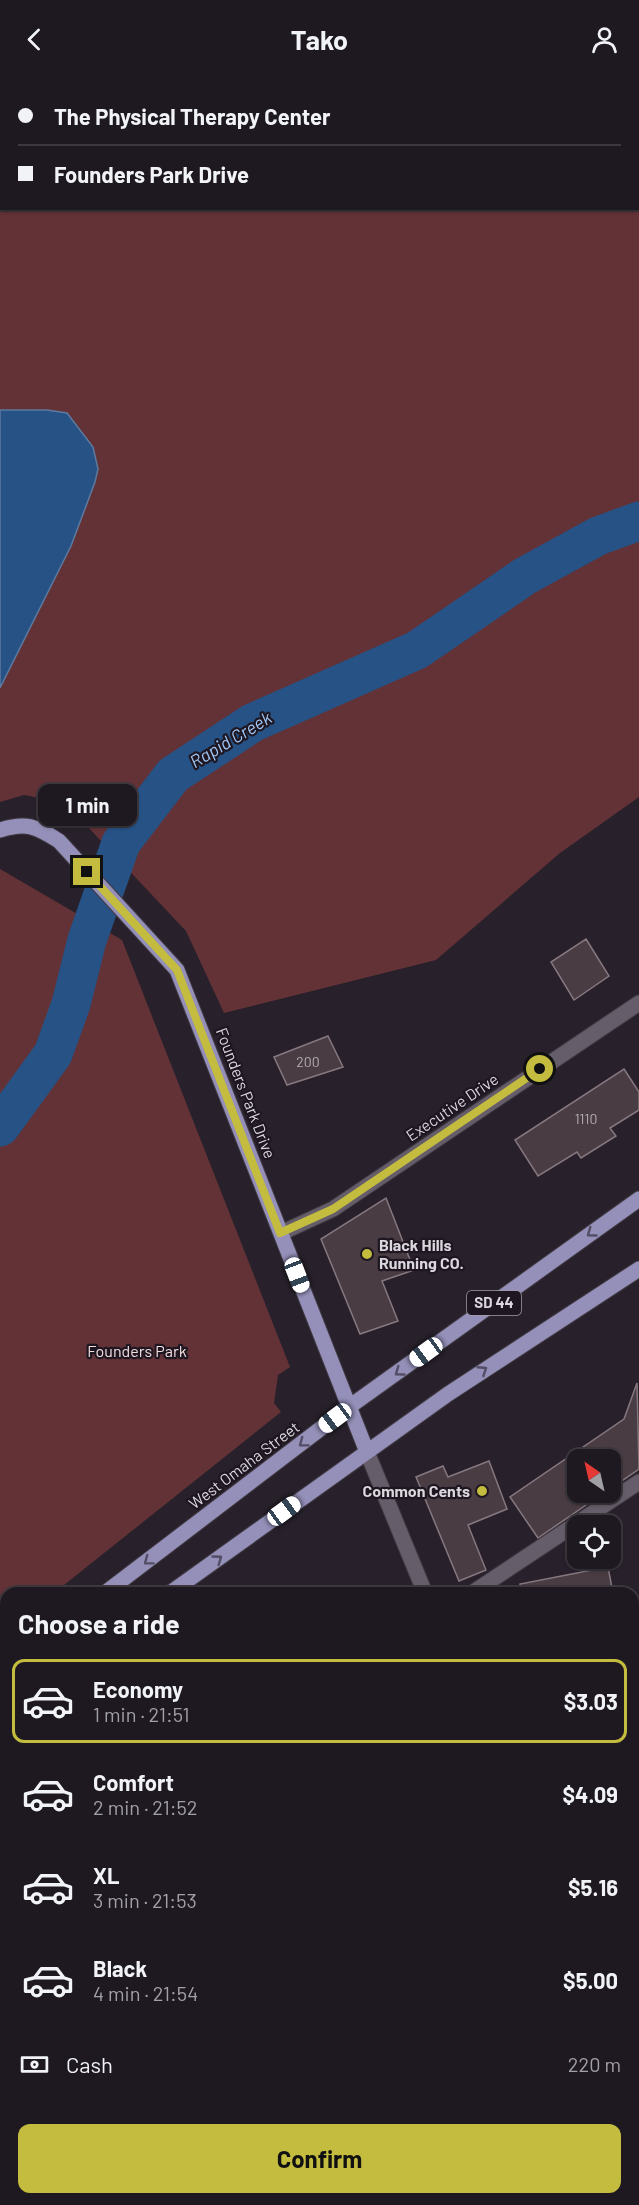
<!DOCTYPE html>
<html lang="en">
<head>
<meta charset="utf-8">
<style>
	body { margin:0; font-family:Barlow,sans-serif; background:#262229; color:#f1f3f6; height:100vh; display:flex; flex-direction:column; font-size:22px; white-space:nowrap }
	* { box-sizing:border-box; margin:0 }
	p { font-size:20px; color:#a1a0a5 }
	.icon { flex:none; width:33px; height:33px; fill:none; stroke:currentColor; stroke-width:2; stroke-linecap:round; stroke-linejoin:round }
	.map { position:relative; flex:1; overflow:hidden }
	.panel { position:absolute; left:0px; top:1509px; width:639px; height:618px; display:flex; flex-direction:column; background:#1e1920; border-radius:18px 18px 0 0; box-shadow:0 2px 4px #0004,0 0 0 2px #3c383e }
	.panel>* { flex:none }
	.top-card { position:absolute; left:0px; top:0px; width:639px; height:132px; box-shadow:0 2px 4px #0004,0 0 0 2px #3c383e; display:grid; align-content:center; height:132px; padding:0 18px; background:#1e1920 }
	.needle { width:39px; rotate:326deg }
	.buttons { position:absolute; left:567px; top:1371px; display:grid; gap:12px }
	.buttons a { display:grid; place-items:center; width:54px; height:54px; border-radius:12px; background:#1e1920; box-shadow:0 2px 4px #0004,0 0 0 2px #3c383e; font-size:30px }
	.end { position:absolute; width:27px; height:27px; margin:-14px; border:8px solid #c4bc3e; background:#111; box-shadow:0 0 0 3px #111 }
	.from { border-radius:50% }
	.bubble { position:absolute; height:42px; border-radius:12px; background:#1e1920; box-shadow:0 2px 4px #0004,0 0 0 2px #3c383e; font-size:20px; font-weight:700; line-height:42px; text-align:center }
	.car { position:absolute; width:18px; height:36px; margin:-18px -9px; border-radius:8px; box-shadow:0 0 4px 2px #0007; background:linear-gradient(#fff 24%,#345 0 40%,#fff 0 76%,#345 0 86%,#fff 0) }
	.top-card b { display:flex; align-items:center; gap:21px; height:57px; font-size:22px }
	.top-card b+b { border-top:2px solid #3c383e }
	.top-card i { width:15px; height:15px; background:#f1f3f6 }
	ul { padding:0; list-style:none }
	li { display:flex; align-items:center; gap:18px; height:84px; margin:0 12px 9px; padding:0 6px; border:3px solid transparent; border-radius:12px }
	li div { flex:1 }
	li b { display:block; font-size:22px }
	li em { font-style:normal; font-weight:700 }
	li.on { border-color:#c4bc3e }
	li>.icon { width:54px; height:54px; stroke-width:1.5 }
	h2 { padding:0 18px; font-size:27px; line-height:72px }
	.pay { display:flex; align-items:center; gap:15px; height:66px; padding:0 18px; font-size:22px }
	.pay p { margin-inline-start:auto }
	.primary-button { display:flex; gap:12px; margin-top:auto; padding:12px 18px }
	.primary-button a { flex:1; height:69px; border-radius:12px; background:#c4bc3e; color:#111; font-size:24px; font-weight:700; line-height:69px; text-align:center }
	header { display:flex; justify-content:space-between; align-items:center; height:78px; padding:0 18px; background:#1e1920; font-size:27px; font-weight:700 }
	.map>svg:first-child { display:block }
	.green { fill:#633236 }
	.water { fill:#265285; stroke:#5d7aa0; stroke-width:1.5 }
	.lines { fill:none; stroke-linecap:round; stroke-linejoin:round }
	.river { stroke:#265285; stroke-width:39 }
	.building { fill:#493c43; stroke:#877880; stroke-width:1.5 }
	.minor-casing { stroke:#423b44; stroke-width:17 }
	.major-casing { stroke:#423b44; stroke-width:17 }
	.minor { stroke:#655d69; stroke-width:15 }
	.major { stroke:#9490b9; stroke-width:15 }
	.rail { stroke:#7c767f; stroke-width:4.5; stroke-dasharray:12 6; stroke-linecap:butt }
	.oneway { stroke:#534d66 }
	.route { stroke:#c4bc3e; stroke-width:8 }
	.poi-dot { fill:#c4bc3e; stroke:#1e1722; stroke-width:2 }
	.labels { text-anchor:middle; stroke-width:4.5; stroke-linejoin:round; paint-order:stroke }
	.number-label { font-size:14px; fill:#b7b0b7 }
	.shield { fill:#1e1722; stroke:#a39da6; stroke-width:1.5 }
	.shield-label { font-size:15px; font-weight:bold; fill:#dcd7de }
	.street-label { font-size:16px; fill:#dcd7de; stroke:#1e1722 }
	.poi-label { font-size:16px; font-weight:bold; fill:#dcd7de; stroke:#1e1722; text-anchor:start }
	.park-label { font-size:16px; fill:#f3dcdd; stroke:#1e1722 }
	.water-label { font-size:18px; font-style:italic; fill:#a1c6f4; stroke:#1e1722 }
</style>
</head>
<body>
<header><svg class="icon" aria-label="back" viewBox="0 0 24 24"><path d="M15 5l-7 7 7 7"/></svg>Tako<svg class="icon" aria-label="person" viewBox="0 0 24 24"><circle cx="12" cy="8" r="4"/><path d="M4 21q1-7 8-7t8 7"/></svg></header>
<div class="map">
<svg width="639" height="2127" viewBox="0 0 639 2127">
	<rect width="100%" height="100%" fill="#28212b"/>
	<path class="green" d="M0,0L622,1L2,2V130H638L639,21V719L560,775L436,882L224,935L186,853L85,746L62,724L24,717L0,724Z
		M0,791L122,862L290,1289L278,1297L274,1325L281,1334L54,1515H6V1553L0,1558Z"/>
	<path class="water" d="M0,332H47L67,335L93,369L98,391L95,404L71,468L0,610Z"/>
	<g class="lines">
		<path class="river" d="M0,1049L53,976L71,926L87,862L121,765L173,697L252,645L417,572L525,498L598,458L639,443"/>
	</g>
	<path class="building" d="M586,861L609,898L574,922L551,884Z
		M328,958L343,989L287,1007L274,979Z
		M624,991L639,1014V1032L610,1050L616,1058L581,1080L577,1074L538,1098L515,1062Z
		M386,1120L414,1192L382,1203L398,1243L360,1256L321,1161Z
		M637,1305L639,1391L610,1411V1382H578V1414H605L538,1460L510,1419L624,1341Z
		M489,1383L507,1431L468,1447L486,1492L459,1503L416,1399L443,1388L448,1399Z
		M608,1489L613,1515H521L520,1506Z"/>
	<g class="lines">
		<defs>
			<path id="minor" d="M281,1155L333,1131L639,925
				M367,1374L425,1515
				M472,1515L639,1404
				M633,1626L639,1622
				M0,2111L6,2107"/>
			<path id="major" d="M0,752C26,744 36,748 59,763L177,892L367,1374
				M105,1515L349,1329L639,1121
				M170,1515L448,1316L639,1191
				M0,1595L6,1591
				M0,1638L6,1634
				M633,2108L639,2104
				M605,2127L614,2121"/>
		</defs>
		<use href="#minor" class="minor-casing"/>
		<use href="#major" class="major-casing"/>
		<use href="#minor" class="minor"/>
		<use href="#major" class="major"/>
		<path class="rail" d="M633,1986L639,1982
			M437,2127L446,2121"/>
	</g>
	<defs><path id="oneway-chevron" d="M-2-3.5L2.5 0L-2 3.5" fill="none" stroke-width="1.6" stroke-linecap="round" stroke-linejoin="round" transform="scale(1.5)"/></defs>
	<g class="oneway">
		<use href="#oneway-chevron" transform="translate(591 1155) rotate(144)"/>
		<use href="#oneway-chevron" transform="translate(483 1292) rotate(-33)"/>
		<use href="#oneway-chevron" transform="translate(399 1294) rotate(144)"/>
		<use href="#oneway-chevron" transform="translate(303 1365) rotate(143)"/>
		<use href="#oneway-chevron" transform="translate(218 1481) rotate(-36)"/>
		<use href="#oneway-chevron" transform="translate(148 1483) rotate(143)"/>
	</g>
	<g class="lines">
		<path class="route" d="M87,794L177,892L280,1155L333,1131L540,991"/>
	</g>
	<g class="poi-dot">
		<circle cx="367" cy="1176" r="6"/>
		<circle cx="482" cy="1413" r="6"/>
	</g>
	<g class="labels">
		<g class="number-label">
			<text x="308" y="989">200</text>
			<text x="586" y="1046">1110</text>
		</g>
		<rect class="shield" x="467" y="1213" width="54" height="24" rx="4.5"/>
		<g class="shield-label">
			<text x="494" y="1230">SD 44</text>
		</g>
		<g class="street-label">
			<text transform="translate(246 1015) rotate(69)" y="6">Founders Park Drive</text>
			<text transform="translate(452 1029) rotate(-34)" y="6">Executive Drive</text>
			<text transform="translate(244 1387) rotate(-37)" y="6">West Omaha Street</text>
		</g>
		<g class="poi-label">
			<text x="379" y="1173">Black Hills<tspan x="379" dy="18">Running CO.</tspan></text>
			<text x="470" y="1419" text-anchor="end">Common Cents</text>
		</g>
		<g class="park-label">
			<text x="137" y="1279">Founders Park</text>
		</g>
		<g class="water-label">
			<text transform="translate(231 662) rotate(-31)" y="6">Rapid Creek</text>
		</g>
	</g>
</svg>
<div class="buttons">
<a><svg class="needle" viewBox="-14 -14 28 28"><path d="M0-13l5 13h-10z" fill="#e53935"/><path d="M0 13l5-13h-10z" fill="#a1a0a5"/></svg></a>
<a><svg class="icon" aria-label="locate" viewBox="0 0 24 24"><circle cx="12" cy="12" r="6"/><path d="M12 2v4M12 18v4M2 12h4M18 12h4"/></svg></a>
</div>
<i class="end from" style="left:540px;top:991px"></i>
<i class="end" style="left:87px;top:794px"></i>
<div class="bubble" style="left:38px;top:706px;width:99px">1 min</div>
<i class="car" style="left:297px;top:1197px;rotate:159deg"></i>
<i class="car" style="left:426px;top:1274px;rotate:234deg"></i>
<i class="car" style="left:335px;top:1340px;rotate:233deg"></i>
<i class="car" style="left:284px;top:1433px;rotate:54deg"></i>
<div class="top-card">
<b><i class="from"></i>The Physical Therapy Center</b>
<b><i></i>Founders Park Drive</b>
</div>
<section class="panel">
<h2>Choose a ride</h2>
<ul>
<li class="on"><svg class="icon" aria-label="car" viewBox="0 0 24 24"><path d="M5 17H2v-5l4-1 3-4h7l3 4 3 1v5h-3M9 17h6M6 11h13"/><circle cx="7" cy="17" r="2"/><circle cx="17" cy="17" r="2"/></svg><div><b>Economy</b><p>1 min · 21:51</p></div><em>$3.03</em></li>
<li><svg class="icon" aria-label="car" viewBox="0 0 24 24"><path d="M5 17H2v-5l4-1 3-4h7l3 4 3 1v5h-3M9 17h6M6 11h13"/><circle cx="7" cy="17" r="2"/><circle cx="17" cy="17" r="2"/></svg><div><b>Comfort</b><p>2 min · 21:52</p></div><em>$4.09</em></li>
<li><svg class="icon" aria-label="car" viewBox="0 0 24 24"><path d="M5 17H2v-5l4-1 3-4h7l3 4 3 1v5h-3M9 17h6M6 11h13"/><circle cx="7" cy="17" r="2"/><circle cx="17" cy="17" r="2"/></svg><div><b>XL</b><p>3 min · 21:53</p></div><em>$5.16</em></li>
<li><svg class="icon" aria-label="car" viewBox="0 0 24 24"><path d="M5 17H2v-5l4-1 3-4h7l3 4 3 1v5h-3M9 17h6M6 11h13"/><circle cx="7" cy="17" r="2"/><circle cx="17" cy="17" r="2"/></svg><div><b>Black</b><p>4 min · 21:54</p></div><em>$5.00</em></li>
</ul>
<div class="pay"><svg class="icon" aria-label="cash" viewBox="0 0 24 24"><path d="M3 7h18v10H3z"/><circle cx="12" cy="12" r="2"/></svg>Cash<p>220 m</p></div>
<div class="primary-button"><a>Confirm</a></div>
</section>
</div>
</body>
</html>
